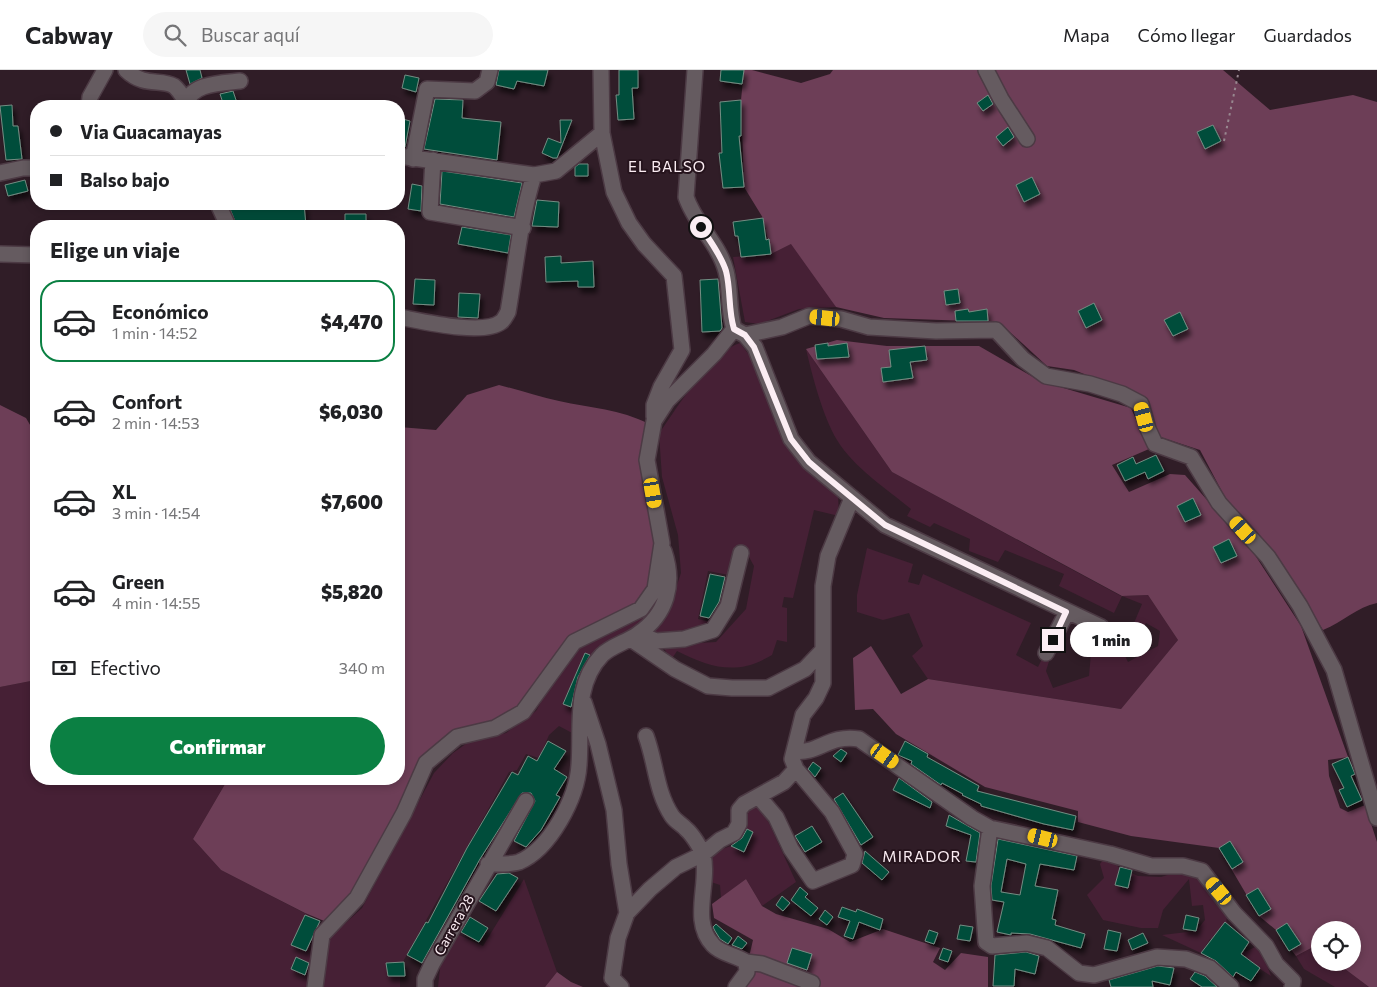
<!DOCTYPE html>
<html lang="es">
<head>
<meta charset="utf-8">
<style>
	body { margin:0; font-family:Commissioner,sans-serif; background:#f6f6f6; color:#202124; height:100vh; display:flex; flex-direction:column; font-size:19px; white-space:nowrap }
	* { box-sizing:border-box; margin:0 }
	p { font-size:16px; color:#757577 }
	.icon { flex:none; width:28px; height:28px; fill:none; stroke:currentColor; stroke-width:2; stroke-linecap:round; stroke-linejoin:round }
	.map { position:relative; flex:1; overflow:hidden }
	.details { position:absolute; left:30px; top:150px; width:375px; height:565px; display:flex; flex-direction:column; background:#fff; border-radius:20px; box-shadow:0 2px 8px #0003 }
	.details>* { flex:none }
	.banner { position:absolute; left:30px; top:30px; width:375px; height:110px; border-radius:20px; box-shadow:0 2px 8px #0003; display:grid; align-content:center; height:110px; padding:0 20px; background:#fff }
	.buttons { position:absolute; left:1311px; top:851px; display:grid; gap:10px }
	.buttons a { display:grid; place-items:center; width:50px; height:50px; border-radius:50%; background:#fff; box-shadow:0 2px 8px #0003; font-size:25px }
	.end { position:absolute; width:22px; height:22px; margin:-11px; border:6px solid #fbedf3; background:#111; box-shadow:0 0 0 2px #111 }
	.from { border-radius:50% }
	.bubble { position:absolute; height:35px; border-radius:18px; background:#fff; box-shadow:0 2px 8px #0003; font-size:16px; font-weight:800; line-height:35px; text-align:center }
	.car { position:absolute; width:15px; height:30px; margin:-15px -8px; border-radius:6px; box-shadow:0 0 4px 1px #0007; background:linear-gradient(#f5c518 24%,#345 0 40%,#f5c518 0 76%,#345 0 86%,#f5c518 0) }
	.banner b { display:flex; align-items:center; gap:18px; height:48px; font-size:19px }
	.banner b+b { border-top:1px solid #e0e0e0 }
	.banner i { width:12px; height:12px; background:#202124 }
	ul { padding:0; list-style:none }
	li { display:flex; align-items:center; gap:15px; height:82px; margin:0 10px 8px; padding:0 10px; border:2px solid transparent; border-radius:20px }
	li div { flex:1 }
	li b { display:block; font-size:19px }
	li em { font-style:normal; font-weight:800 }
	li.selected { border-color:#0b8043 }
	li>.icon { width:45px; height:45px; stroke-width:1.5 }
	h2 { padding:0 20px; font-size:22px; line-height:60px }
	.pay { display:flex; align-items:center; gap:12px; height:55px; padding:0 20px; font-size:19px }
	.pay p { margin-inline-start:auto }
	.primary-button { display:flex; gap:10px; margin-top:auto; padding:10px 20px }
	.primary-button a { flex:1; height:58px; border-radius:30px; background:#0b8043; color:#fff; font-size:20px; font-weight:800; line-height:58px; text-align:center }
	header { display:flex; align-items:center; gap:30px; box-sizing:border-box; height:70px; padding:0 25px; background:#fff; border-bottom:1px solid #e0e0e0 }
	header strong { font-size:24px }
	nav { display:flex; gap:28px; margin-inline-start:auto; font-size:18px }
	.search { width:350px; height:45px; background:#f6f6f6; display:flex; align-items:center; gap:12px; box-sizing:border-box; padding:0 18px; border-radius:28px; color:#757577; font-size:19px }
	.map>svg:first-child { display:block }
	.green { fill:#462035 }
	.forest { fill:#6d3e57 }
	.building { fill:#014d3a; stroke:#738d83; fill-rule:evenodd; filter:url(#shadow) }
	.lines { fill:none; stroke-linecap:round; stroke-linejoin:round }
	.minor-casing { stroke:#4c3a44; stroke-width:18 }
	.path { stroke:#988890; stroke-width:2; stroke-dasharray:2.5 4; stroke-linecap:butt }
	.minor { stroke:#655b60; stroke-width:15 }
	.route { stroke:#fbedf3; stroke-width:6 }
	.labels { text-anchor:middle; stroke-width:4; stroke-linejoin:round; paint-order:stroke }
	.street-label { font-size:14px; fill:#fbedf3; stroke:#26141d }
	.neighbourhood-label { font-size:15px; letter-spacing:1px; fill:#fbedf3; stroke:#26141d }
</style>
</head>
<body>
<header>
<strong>Cabway</strong>
<div class="search"><svg class="icon" aria-label="search" viewBox="0 0 24 24"><circle cx="10" cy="10" r="6"/><path d="M15 15l6 6"/></svg>Buscar aquí</div>
<nav><a>Mapa</a><a>Cómo llegar</a><a>Guardados</a></nav>
</header>
<div class="map">
<svg width="1377" height="917" viewBox="0 0 1377 917">
	<defs>
		<filter id="shadow"><feDropShadow dx="3" dy="5.5" stdDeviation="2.5" flood-color="#0009"/></filter>
	</defs>
	<rect width="100%" height="100%" fill="#301d27"/>
	<path class="green" d="M797,171L836,237L799,239L759,254L745,252L733,187L771,184Z
		M740,273L753,290L798,390L838,424L839,446L814,440L793,528L784,527L782,537L787,538V572L777,570L772,585C737,606 711,598 677,581L671,590L662,575L716,572L746,539L754,496L743,476L729,505L708,501L698,549L711,552C695,566 671,570 651,563L666,548L681,503L678,465L662,407L659,364C675,340 713,281 740,273Z
		M806,279L892,402L1121,526L1148,525L1178,570L1121,639L928,609L912,586L923,576L909,543L883,550L857,542V525L867,478L913,494L908,512L919,515L923,504L1031,553L1016,585L1038,597L1042,589L1050,588L1046,601L1053,618L1089,606L1091,583L1122,580L1128,592L1158,576L1160,561L1146,553L1136,569L1129,565L1142,534L1122,526L1114,543L1059,516L1064,504L1005,480L998,492L969,481L970,469L934,453L930,457L907,446L911,439C887,419 854,398 837,370C823,347 812,305 806,279Z
		M659,518L656,542L586,602L578,599L563,633L575,638L574,664L559,656L549,665L539,688L526,684L517,700L509,702L400,897V917H319L326,871L362,838L434,703L453,683L470,671L506,663L536,641L559,600L574,581Z
		M36,610V709H228L193,769L221,800L320,851L309,917H0V617Z
		M752,737H758L769,753L796,812L762,836L746,809L721,828L720,815L705,810L710,791L716,781L731,776L743,781L753,762L740,756L742,748Z
		M1103,790H1115L1118,797L1138,806L1161,807L1177,802L1196,807L1205,815L1227,844L1226,856L1242,867L1245,882L1259,875L1271,906L1243,888L1241,883L1222,877L1210,869L1201,883L1162,865L1196,861L1205,850L1203,835L1192,836L1189,809L1163,840L1158,858H1141L1103,850L1087,825L1104,808L1100,794Z
		M524,809L557,902L545,917H438L441,889L457,864L483,876Z
		M1315,876L1320,879V892L1337,893L1369,917H1335L1304,899L1296,886Z"/>
	<path class="forest" d="M744,0H752L801,13L830,4L833,0H1223L1270,40L1353,25L1377,32V533C1357,537 1343,552 1323,560L1271,479L1227,431L1200,380L1160,367L1145,328L1074,300L1047,296L999,252L884,248L836,237L791,174L771,184L763,148L744,117L741,30Z
		M837,270L887,276H979L1040,311L1131,338L1149,379L1112,395L1129,422L1170,404L1185,405L1253,482L1301,556L1348,687L1328,690L1329,706L1340,738L1348,742L1365,735L1377,772V917H1369L1337,893L1352,892V860H1320V879L1315,876L1296,886L1276,860L1259,846L1219,778L1131,766L1078,752V741L985,717L896,664L873,639L855,640L853,588L871,576L901,624L928,609L1121,639L1178,570L1148,525L1122,526L892,402L806,279Z
		M499,315C519,320 539,327 559,331C591,338 620,339 649,354L655,489L648,518L635,538L585,560L527,631L492,653L449,663L430,684L351,828L329,853L305,843L221,800L193,769L228,709H399V357L436,360L467,325Z
		M0,335L26,348L36,365V610L0,617Z
		M746,809L762,836L776,844L828,859L850,872L883,859L940,878L933,892L945,900L961,883L988,887V917H742L753,870L714,848L712,834Z
		M557,902L571,912L583,917H545Z"/>
	<path class="building" d="M186,0H200L202,8L190,14Z
		M499,0H548L544,16L517,11L514,19L496,15Z
		M619,0H638V18H632L634,49L618,50L616,25H619Z
		M721,0H744L742,14L720,11Z
		M405,5L419,8L416,22L402,18Z
		M233,21L238,36H224L220,24Z
		M988,25L993,34L983,41L977,33Z
		M435,29L463,30L462,48L501,52L497,90L424,79Z
		M741,30V66H739L744,117L723,118L719,83H722L720,32Z
		M12,35L13,56H18L22,89L6,90L0,36Z
		M399,48L410,51L405,77H399Z
		M560,50H572L557,88H553L542,83L548,68L561,73Z
		M1213,55L1221,71L1205,79L1197,62Z
		M1008,57L1014,67L1003,76L996,67Z
		M579,94H588V106H575V97Z
		M442,101L522,113L514,147L440,134Z
		M1032,107L1040,124L1024,132L1016,115Z
		M25,110L28,121L8,126L5,115Z
		M412,114L422,116L421,141L408,139Z
		M537,130L559,132L558,157L532,156Z
		M228,134H304L306,156H237Z
		M345,144H366V156H345Z
		M763,148L766,170L769,169L771,184L741,187L738,166H735L733,152Z
		M462,157L511,165L508,183L458,174Z
		M561,186V193L593,191L594,217H578V211L546,212L545,187Z
		M415,209L435,210L434,235L413,234Z
		M718,209L722,258L720,261L702,262L700,210Z
		M958,219L960,233L946,235L944,221Z
		M459,223L480,224L478,248L458,247Z
		M1094,233L1102,250L1086,258L1078,241Z
		M968,239L969,242L987,239L988,251H956L955,241Z
		M1180,242L1188,259L1173,266L1164,250Z
		M828,273V276L847,273L849,287L817,289L815,275Z
		M925,276L927,290L910,292L913,308L883,312L881,298L891,297L889,280Z
		M1156,385L1164,401L1148,409L1145,402L1125,411L1117,395L1133,387L1136,394Z
		M1193,428L1201,445L1185,452L1177,436Z
		M1229,469L1237,486L1221,493L1213,477Z
		M710,504L725,507L719,532L709,548L700,546Z
		M585,583L590,585L578,607L571,637L563,634Z
		M548,671L566,681L554,699L567,707L556,725L560,727L541,760L526,777L514,771L535,731L531,723H522L480,789L422,893L407,885L426,852L428,853L467,778L512,702L518,705L528,686L537,691Z
		M905,671L928,684L927,687L979,716L977,721L1076,746L1073,760L1044,754L981,736V734L962,725L963,724L942,713L941,715L911,694L912,691L898,685Z
		M841,679L847,683L841,692L833,686Z
		M1348,687L1355,704L1351,706L1362,730L1347,737L1339,720L1344,718L1332,694Z
		M813,692L821,698L815,707L808,699Z
		M899,708L932,732L930,738L893,720Z
		M843,723L873,767L861,775L834,729Z
		M949,745L980,763L976,792L966,791L971,765L946,756Z
		M812,756L822,772L805,782L795,766Z
		M747,759L753,762L744,782L731,776L742,768Z
		M998,769L1077,786L1074,800L1040,794L1035,816L1058,820L1052,849L1056,850L1055,855L1085,864L1081,878L1030,864L1011,863V865L997,862L1004,832L992,830L991,816ZM1007,789L1026,794L1020,825L1001,822Z
		M1230,771L1243,792L1232,799L1219,778Z
		M865,781L889,802L882,810L862,793Z
		M1120,797L1132,800L1128,818L1115,815Z
		M509,803L518,808L496,841L479,831L497,804Z
		M800,817L808,824L805,827L818,838L811,846L791,830Z
		M1258,818L1271,839L1259,846L1246,825Z
		M782,826L790,833L783,841L776,835Z
		M842,837L856,842L857,839L883,849L880,860L859,852L853,869L844,866L850,851L838,847Z
		M825,840L833,847L827,855L819,849Z
		M305,845L320,851L306,881L291,875Z
		M1186,845L1199,848L1196,861L1183,859Z
		M470,847L488,858L479,872L461,862Z
		M1225,852L1249,872L1241,884L1260,898L1251,911L1236,902L1233,907L1216,891L1201,883Z
		M1287,853L1301,874L1289,881L1276,860Z
		M716,854L732,868L728,874L720,869L715,861L713,857Z
		M960,855L973,857L970,871L957,869Z
		M929,860L938,863L934,874L925,871Z
		M1108,860L1121,863L1117,881L1104,879Z
		M1143,863L1148,873L1132,880L1128,870Z
		M738,866L747,873L742,879L732,875Z
		M792,878L812,884L807,900L787,893Z
		M943,878L952,881L948,892L939,889Z
		M1026,882L1039,886L1035,904L1015,899L1014,916H993L995,885Z
		M296,887L309,893L305,905L291,899Z
		M404,892L405,906H388L386,893Z
		M1158,896L1174,898L1170,915L1152,911L1153,917H1111L1109,910Z
		M1195,902L1205,906L1217,917H1202L1190,909Z"/>
	<g class="lines">
		<defs>
			<path id="minor" d="M126,0C145,18 160,8 174,16C179,20 183,27 186,32
				M601,0L602,63L614,122L629,153L644,174L674,206L682,280L661,317L654,335V347
				M695,0L686,127C695,154 719,174 726,201C731,220 728,240 734,259L745,265L755,277L791,369L809,392L885,455L1101,557
				M986,0L1001,29L1027,69
				M89,36L90,27L105,0
				M186,36C188,13 223,13 240,11
				M399,86L534,105L556,101L602,63
				M413,89L427,19L475,21L487,12L490,0
				M433,90L430,142L523,158
				M0,103L23,98H36
				M218,134L228,156
				M0,184L36,185
				M399,247C421,251 483,266 501,252C504,250 506,245 508,242C516,196 520,149 534,105
				M745,265L782,257L809,246L841,249L869,257L936,261L996,260L1023,289L1046,306L1090,314L1122,324L1141,334L1148,359L1155,374L1191,387L1219,433L1268,487L1300,536L1334,600L1377,748
				M639,564L656,571L684,569L713,560L728,536L741,483
				M631,569L675,599L708,616L732,618H768L805,599L823,580
				M1046,583L1067,542
				M584,632L598,674L614,740L619,794L627,843L618,868L612,908L621,917
				M646,666C656,693 656,722 672,746C676,752 682,754 686,759C692,764 701,778 703,785C710,813 690,851 713,875C721,884 736,885 746,892L747,902L736,917
				M794,681C818,685 828,664 859,669L972,748L990,758L1110,784L1151,796H1183L1202,801L1234,843L1266,876L1276,894L1293,911L1292,917
				M759,727L776,747L791,779L813,811L852,795L855,784L832,742L796,699
				M990,758L982,816L986,872L992,876L1027,873L1047,878L1079,903L1094,905L1157,887L1186,889L1210,898L1231,917
				M488,794C498,794 510,795 519,792C550,779 577,728 579,695C582,658 573,615 602,585C611,576 627,572 638,564C667,544 675,514 664,481
				M627,843L650,819L676,797L703,784L720,770L734,763L739,754V740L744,734L784,712L796,699L792,689L803,645L816,628L823,613V516L828,486L852,428
				M746,892L762,894L812,913
				M315,917L322,865L357,828L404,743L426,693L457,667L495,658L523,642L574,572L641,539L655,519L662,473L647,390L654,351L667,331L714,284L734,259
				M425,917V909L432,894L526,731"/>
		</defs>
		<use href="#minor" class="minor-casing"/>
		<path class="path" d="M1224,71L1239,0"/>
		<use href="#minor" class="minor"/>
	</g>
	<g class="lines">
		<path class="route" d="M701,157C710,171 721,185 726,201C731,220 728,240 734,259L745,265L754,277L791,369L809,392L823,404L885,455L1066,542L1053,570"/>
	</g>
	<g class="labels">
		<g class="street-label">
			<text transform="translate(454 855) rotate(-61)" y="5">Carrera 28</text>
		</g>
		<g class="neighbourhood-label">
			<text x="667" y="102">EL BALSO</text>
			<text x="922" y="792">MIRADOR</text>
		</g>
	</g>
</svg>
<div class="buttons">
<a><svg class="icon" aria-label="locate" viewBox="0 0 24 24"><circle cx="12" cy="12" r="6"/><path d="M12 2v4M12 18v4M2 12h4M18 12h4"/></svg></a>
</div>
<i class="end from" style="left:701px;top:157px"></i>
<i class="end" style="left:1053px;top:570px"></i>
<div class="bubble" style="left:1070px;top:552px;width:82px">1 min</div>
<i class="car" style="left:825px;top:248px;rotate:276deg"></i>
<i class="car" style="left:1144px;top:347px;rotate:345deg"></i>
<i class="car" style="left:653px;top:423px;rotate:170deg"></i>
<i class="car" style="left:1243px;top:460px;rotate:318deg"></i>
<i class="car" style="left:885px;top:686px;rotate:125deg"></i>
<i class="car" style="left:1043px;top:768px;rotate:284deg"></i>
<i class="car" style="left:1219px;top:821px;rotate:320deg"></i>
<div class="banner">
<b><i class="from"></i>Via Guacamayas</b>
<b><i></i>Balso bajo</b>
</div>
<section class="details">
<h2>Elige un viaje</h2>
<ul>
<li class="selected"><svg class="icon" aria-label="car" viewBox="0 0 24 24"><path d="M5 17H2v-5l4-1 3-4h7l3 4 3 1v5h-3M9 17h6M6 11h13"/><circle cx="7" cy="17" r="2"/><circle cx="17" cy="17" r="2"/></svg><div><b>Económico</b><p>1 min · 14:52</p></div><em>$4,470</em></li>
<li><svg class="icon" aria-label="car" viewBox="0 0 24 24"><path d="M5 17H2v-5l4-1 3-4h7l3 4 3 1v5h-3M9 17h6M6 11h13"/><circle cx="7" cy="17" r="2"/><circle cx="17" cy="17" r="2"/></svg><div><b>Confort</b><p>2 min · 14:53</p></div><em>$6,030</em></li>
<li><svg class="icon" aria-label="car" viewBox="0 0 24 24"><path d="M5 17H2v-5l4-1 3-4h7l3 4 3 1v5h-3M9 17h6M6 11h13"/><circle cx="7" cy="17" r="2"/><circle cx="17" cy="17" r="2"/></svg><div><b>XL</b><p>3 min · 14:54</p></div><em>$7,600</em></li>
<li><svg class="icon" aria-label="car" viewBox="0 0 24 24"><path d="M5 17H2v-5l4-1 3-4h7l3 4 3 1v5h-3M9 17h6M6 11h13"/><circle cx="7" cy="17" r="2"/><circle cx="17" cy="17" r="2"/></svg><div><b>Green</b><p>4 min · 14:55</p></div><em>$5,820</em></li>
</ul>
<div class="pay"><svg class="icon" aria-label="cash" viewBox="0 0 24 24"><path d="M3 7h18v10H3z"/><circle cx="12" cy="12" r="2"/></svg>Efectivo<p>340 m</p></div>
<div class="primary-button"><a>Confirmar</a></div>
</section>
</div>
</body>
</html>
